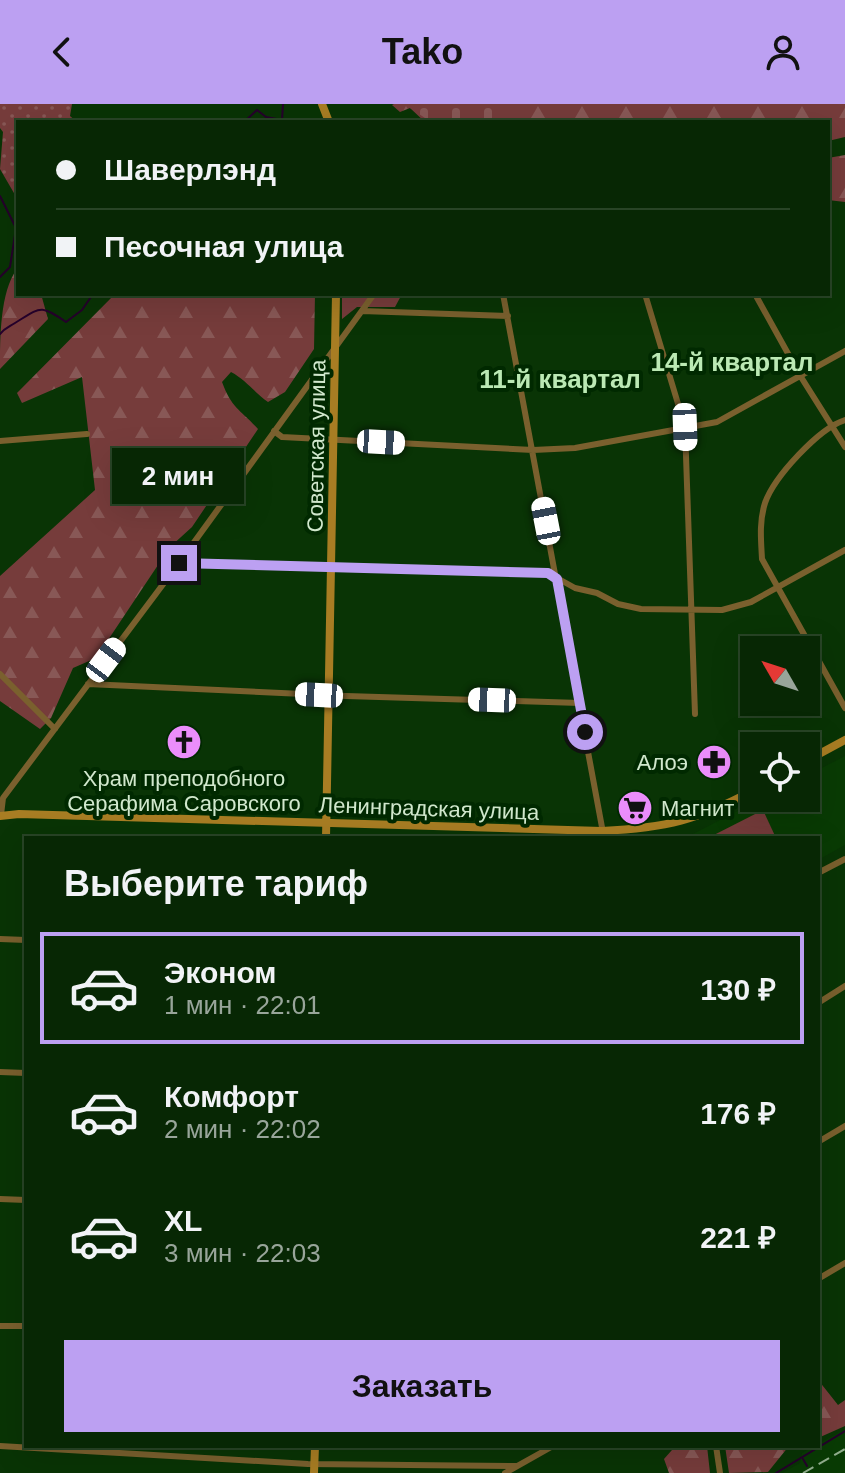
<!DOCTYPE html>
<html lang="ru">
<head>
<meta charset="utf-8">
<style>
	body { margin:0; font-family:Arial,sans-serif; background:#102f0e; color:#f1f3f6; height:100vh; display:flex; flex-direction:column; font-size:30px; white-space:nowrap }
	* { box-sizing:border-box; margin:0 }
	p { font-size:26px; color:#98a59a }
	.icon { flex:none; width:44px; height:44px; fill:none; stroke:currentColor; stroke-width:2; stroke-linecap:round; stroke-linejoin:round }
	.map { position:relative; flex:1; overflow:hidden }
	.panel { position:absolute; left:24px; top:732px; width:796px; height:612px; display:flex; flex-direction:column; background:#072704; border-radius:0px; box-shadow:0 8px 32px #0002,0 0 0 2px #284426 }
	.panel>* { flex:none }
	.banner { position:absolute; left:16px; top:16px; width:814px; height:176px; border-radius:0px; box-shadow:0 8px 32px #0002,0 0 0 2px #284426; display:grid; align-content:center; height:176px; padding:0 40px; background:#072704 }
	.needle { width:52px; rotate:309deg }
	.controls { position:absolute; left:740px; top:532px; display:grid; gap:16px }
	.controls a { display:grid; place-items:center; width:80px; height:80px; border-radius:0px; background:#072704; box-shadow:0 8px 32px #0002,0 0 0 2px #284426; font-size:40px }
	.end { position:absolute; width:36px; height:36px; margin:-18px; border:10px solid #bca0f2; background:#111; box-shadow:0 0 0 4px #111 }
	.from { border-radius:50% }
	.bubble { position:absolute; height:56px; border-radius:0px; background:#072704; box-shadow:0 8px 32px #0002,0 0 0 2px #284426; font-size:26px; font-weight:800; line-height:56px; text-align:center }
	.car { position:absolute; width:24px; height:48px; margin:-24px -12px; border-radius:10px; box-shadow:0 0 6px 2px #0007; background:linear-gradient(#fff 24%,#345 0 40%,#fff 0 76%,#345 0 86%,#fff 0) }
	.banner b { display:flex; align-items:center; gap:28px; height:76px; font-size:30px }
	.banner b+b { border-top:2px solid #284426 }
	.banner i { width:20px; height:20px; background:#f1f3f6 }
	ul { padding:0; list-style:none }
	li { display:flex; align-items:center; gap:24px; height:112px; margin:0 16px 12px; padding:0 24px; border:4px solid transparent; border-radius:0px }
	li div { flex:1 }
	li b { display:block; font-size:30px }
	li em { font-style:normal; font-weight:800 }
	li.on { border-color:#bca0f2 }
	li>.icon { width:72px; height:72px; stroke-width:1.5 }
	h2 { padding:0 40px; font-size:36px; line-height:96px }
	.button { display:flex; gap:16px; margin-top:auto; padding:16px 40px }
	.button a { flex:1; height:92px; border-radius:0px; background:#bca0f2; color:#111; font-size:32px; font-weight:800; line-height:92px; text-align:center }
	header { display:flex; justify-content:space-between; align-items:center; height:104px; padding:0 40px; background:#bca0f2; color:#111; font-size:36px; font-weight:800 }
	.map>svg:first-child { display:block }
	.built { fill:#093b04 }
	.grass { fill:#763c3b }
	.forest { fill:url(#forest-firs) }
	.cemetery { fill:url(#cemetery-stones) }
	.garden { fill:url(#garden-dots) }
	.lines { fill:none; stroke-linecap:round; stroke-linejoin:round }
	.stream { stroke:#25012b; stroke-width:2 }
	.street { stroke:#7a602e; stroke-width:6 }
	.secondary { stroke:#a87d23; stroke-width:8 }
	.rail { stroke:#91ae8d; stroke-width:2; stroke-dasharray:12 6; stroke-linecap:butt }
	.route { stroke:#bca0f2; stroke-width:10 }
	.labels { text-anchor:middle; stroke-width:8; stroke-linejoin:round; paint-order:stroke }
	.street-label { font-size:22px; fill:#d1e8cd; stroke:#002900 }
	.poi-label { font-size:22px; fill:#d1e8cd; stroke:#002900; text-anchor:end }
	.quarter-label { font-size:26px; font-weight:bold; fill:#bbe9b4; stroke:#002900 }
</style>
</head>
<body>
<header><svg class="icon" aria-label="back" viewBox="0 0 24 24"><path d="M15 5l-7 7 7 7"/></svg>Tako<svg class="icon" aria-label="person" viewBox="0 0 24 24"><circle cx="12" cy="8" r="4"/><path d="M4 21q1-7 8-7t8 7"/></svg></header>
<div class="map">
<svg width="845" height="1369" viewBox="0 0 845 1369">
	<defs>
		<pattern id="forest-firs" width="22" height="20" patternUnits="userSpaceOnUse" patternTransform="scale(2)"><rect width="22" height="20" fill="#763c3b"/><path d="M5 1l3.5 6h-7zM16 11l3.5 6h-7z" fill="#885856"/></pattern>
		<pattern id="cemetery-stones" width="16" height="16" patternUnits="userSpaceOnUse" patternTransform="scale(2)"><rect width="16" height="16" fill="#763c3b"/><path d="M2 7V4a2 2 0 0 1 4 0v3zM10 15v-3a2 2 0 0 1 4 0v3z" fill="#885856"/></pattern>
		<pattern id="garden-dots" width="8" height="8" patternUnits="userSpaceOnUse" patternTransform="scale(2)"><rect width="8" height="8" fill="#763c3b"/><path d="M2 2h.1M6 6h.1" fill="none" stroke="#885856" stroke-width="1.8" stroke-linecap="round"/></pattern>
	</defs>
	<rect width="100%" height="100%" fill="#093405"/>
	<path class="built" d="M845,652V741L818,756V734H685L763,694H806V672Z
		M845,1325V1369H782L800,1359L802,1349Z"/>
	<path class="grass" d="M763,706L776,734H708Z"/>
	<path class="forest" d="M394,0H845V33L828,37V18H425L410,4L400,8L392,1Z
		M845,51V98L828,96V54Z
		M17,165L18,190H41L48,215L0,265C0,233 0,188 17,165Z
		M115,190H315L314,245L285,288L268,298C254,288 246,276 231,268L222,278C232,305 240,305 258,325L192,423L159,453L158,461L96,554L73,564L51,614L40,625L0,597V472L95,386L82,273L22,299L17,289Z
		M342,190H402L395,203H357L342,215Z
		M819,1277L838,1301L845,1296V1322L818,1334Z
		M684,1342H707L710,1369H669L664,1355L672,1346Z
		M725,1342H789L768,1368L729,1369Z"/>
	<path class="cemetery" d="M408,0H517L504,18H431L407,2Z"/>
	<path class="garden" d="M0,0H72L70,12L77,18H18V96L0,65L3,28L0,24Z"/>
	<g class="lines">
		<path class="stream" d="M244,18L257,6L266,13L282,16L283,0
			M0,92L16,124L10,163L0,173
			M0,230C5,224 9,223 15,219C41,203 40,200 66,218L82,206L93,190
			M803,1355L807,1362
			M776,1369L845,1327"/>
		<path class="street" d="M503,190L604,734
			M645,190L685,323L695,610
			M755,190L801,273L845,343
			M362,207L508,212
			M845,316C819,324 774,373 765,399C759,418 761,436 762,455L845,604
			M274,327L282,333L533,346L575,344L717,318L845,247
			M0,337L87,330
			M179,459L548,469L575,484L597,489L618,500L641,505L722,506L751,498L845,446
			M0,570L55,625
			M88,580L346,592L580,599
			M1,711L3,694L179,459L374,190
			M818,769L845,755
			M0,835L26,836
			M818,899L845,882
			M0,968L26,969
			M818,1038L845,1022
			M0,1095L26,1096
			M818,1175L845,1159
			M0,1222H26
			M0,1342L308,1360L517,1362
			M716,1342L720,1369
			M505,1369L553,1342"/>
		<path class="secondary" d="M322,0L329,18
			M806,657L845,636
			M0,712L19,710L602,727C666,724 698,716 754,686
			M326,734L336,190
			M314,1369L315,1342"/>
		<path class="rail" d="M803,1369L845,1345"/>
	</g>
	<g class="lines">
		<path class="route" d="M179,459L548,469L557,475L585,628"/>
	</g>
	<defs>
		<symbol id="church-disc" viewBox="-11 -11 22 22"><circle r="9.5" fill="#eb8dfb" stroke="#002900"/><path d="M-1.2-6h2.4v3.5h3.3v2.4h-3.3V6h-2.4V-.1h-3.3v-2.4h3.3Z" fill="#111"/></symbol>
		<symbol id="pharmacy-disc" viewBox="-11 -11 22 22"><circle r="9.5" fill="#eb8dfb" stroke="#002900"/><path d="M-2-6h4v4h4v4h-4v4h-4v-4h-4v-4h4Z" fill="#111"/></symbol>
		<symbol id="supermarket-disc" viewBox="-11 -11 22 22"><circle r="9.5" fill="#eb8dfb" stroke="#002900"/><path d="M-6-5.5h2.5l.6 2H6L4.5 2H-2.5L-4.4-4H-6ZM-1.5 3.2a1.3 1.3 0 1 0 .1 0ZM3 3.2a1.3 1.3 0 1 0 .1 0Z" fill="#111"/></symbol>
	</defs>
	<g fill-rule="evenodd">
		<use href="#church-disc" x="164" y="618" width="40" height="40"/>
		<use href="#pharmacy-disc" x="694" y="638" width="40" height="40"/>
		<use href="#supermarket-disc" x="615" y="684" width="40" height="40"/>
	</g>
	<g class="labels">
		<g class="street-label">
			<text transform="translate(316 342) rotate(-89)" y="8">Советская улица</text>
			<text transform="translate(429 704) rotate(2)" y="8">Ленинградская улица</text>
		</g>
		<g class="poi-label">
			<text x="688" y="666">Алоэ</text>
			<text x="184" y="682" text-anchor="middle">Храм преподобного<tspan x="184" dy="25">Серафима Саровского</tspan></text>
			<text x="661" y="712" text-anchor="start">Магнит</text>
		</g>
		<g class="quarter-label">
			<text x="732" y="267">14-й квартал</text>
			<text x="560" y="284">11-й квартал</text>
		</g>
	</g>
</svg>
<div class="controls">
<a><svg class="needle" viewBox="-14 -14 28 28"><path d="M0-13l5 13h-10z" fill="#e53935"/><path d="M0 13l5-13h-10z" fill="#98a59a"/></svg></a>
<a><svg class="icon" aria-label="locate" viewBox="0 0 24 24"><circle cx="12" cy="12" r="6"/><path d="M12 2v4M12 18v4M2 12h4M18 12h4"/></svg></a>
</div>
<i class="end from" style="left:585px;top:628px"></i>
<i class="end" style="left:179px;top:459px"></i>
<div class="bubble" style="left:112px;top:344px;width:132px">2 мин</div>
<i class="car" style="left:685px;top:323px;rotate:178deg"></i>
<i class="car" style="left:381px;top:338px;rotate:93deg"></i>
<i class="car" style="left:546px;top:417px;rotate:349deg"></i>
<i class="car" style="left:106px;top:556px;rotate:37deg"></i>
<i class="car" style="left:319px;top:591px;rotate:273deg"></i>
<i class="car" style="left:492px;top:596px;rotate:272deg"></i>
<div class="banner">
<b><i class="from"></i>Шаверлэнд</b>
<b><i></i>Песочная улица</b>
</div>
<section class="panel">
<h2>Выберите тариф</h2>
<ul>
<li class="on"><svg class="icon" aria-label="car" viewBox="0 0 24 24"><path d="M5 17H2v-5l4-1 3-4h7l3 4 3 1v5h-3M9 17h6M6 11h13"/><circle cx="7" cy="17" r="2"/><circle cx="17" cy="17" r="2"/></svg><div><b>Эконом</b><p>1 мин · 22:01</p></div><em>130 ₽</em></li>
<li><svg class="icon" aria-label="car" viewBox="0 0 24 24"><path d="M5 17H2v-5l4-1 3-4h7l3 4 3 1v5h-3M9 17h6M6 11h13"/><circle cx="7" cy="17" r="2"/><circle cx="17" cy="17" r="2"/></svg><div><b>Комфорт</b><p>2 мин · 22:02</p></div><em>176 ₽</em></li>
<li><svg class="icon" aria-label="car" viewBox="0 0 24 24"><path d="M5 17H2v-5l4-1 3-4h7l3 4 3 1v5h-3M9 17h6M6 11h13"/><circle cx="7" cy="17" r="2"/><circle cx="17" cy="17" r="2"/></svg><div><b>XL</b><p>3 мин · 22:03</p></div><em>221 ₽</em></li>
</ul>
<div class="button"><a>Заказать</a></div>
</section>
</div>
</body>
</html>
